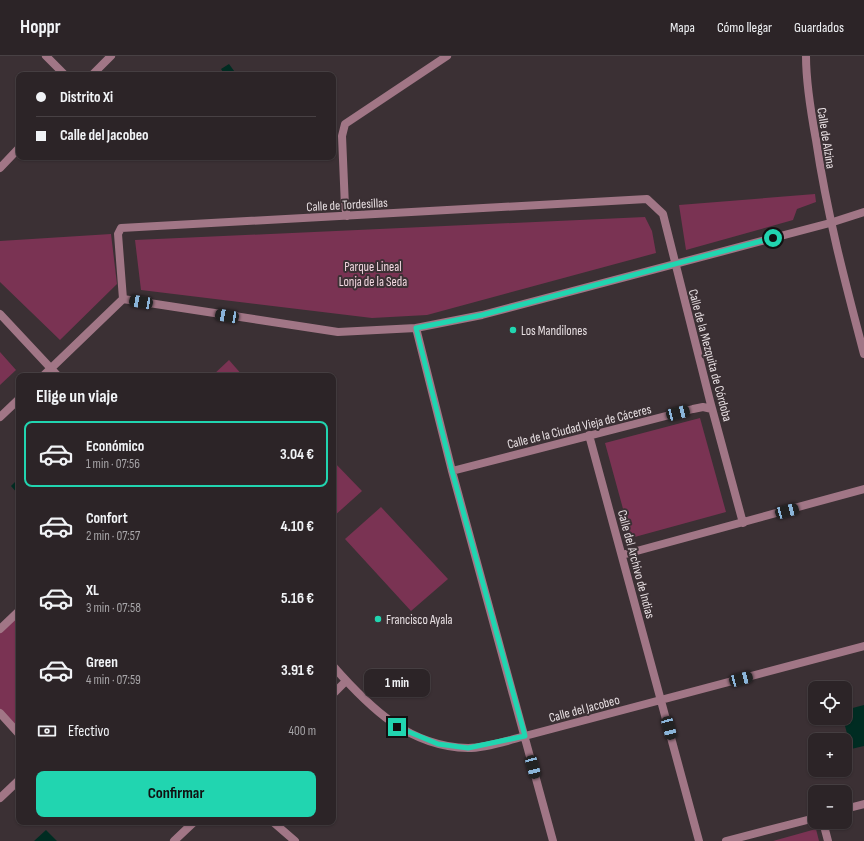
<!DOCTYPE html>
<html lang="es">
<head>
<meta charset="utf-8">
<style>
	body { margin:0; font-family:"Sofia Sans Condensed",sans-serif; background:#342c2f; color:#f1f3f6; height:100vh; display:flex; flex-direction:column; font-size:15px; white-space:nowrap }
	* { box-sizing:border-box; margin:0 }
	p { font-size:13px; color:#a6a4a7 }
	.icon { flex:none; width:22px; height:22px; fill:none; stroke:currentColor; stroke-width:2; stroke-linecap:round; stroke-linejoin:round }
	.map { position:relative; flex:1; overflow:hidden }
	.sheet { position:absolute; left:16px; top:317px; width:320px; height:452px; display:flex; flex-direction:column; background:#2c2427; border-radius:8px; box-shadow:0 1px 3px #0004,0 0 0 1px #484144 }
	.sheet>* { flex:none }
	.top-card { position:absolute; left:16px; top:16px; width:320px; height:88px; border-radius:8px; box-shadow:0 1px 3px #0004,0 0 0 1px #484144; display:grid; align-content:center; height:88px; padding:0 20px; background:#2c2427 }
	.tools { position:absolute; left:808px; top:625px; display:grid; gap:8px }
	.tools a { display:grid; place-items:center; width:44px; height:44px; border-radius:8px; background:#2c2427; box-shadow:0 1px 3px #0004,0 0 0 1px #484144; font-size:20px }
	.end { position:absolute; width:18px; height:18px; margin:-9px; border:5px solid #21d5b0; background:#111; box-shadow:0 0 0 2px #111 }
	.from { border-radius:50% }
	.bubble { position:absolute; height:28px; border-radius:8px; background:#2c2427; box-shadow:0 1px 3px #0004,0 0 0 1px #484144; font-size:13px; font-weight:700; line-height:28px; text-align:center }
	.car { position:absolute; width:12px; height:24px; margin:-12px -6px; border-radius:5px; box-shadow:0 0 3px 1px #0007; background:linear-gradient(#222 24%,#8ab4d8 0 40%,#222 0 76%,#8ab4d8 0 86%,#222 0) }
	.top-card b { display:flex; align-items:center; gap:14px; height:38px; font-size:15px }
	.top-card b+b { border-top:1px solid #484144 }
	.top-card i { width:10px; height:10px; background:#f1f3f6 }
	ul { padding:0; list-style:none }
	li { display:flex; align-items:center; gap:12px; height:66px; margin:0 8px 6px; padding:0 12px; border:2px solid transparent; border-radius:8px }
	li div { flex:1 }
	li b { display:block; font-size:15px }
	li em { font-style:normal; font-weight:700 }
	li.active { border-color:#21d5b0 }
	li>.icon { width:36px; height:36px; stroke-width:1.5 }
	h2 { padding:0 20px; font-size:18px; line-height:48px }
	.pay { display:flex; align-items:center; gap:10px; height:44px; padding:0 20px; font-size:15px }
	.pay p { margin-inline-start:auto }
	.cta { display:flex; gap:8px; margin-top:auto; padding:8px 20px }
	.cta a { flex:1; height:46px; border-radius:8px; background:#21d5b0; color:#111; font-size:16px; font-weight:700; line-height:46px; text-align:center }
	header { display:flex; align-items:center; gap:24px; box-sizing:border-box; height:56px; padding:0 20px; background:#2c2427; border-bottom:1px solid #484144 }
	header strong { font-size:19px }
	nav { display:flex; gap:22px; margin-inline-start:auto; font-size:14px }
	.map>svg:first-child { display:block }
	.green { fill:#7a3353 }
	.water { fill:#002c22 }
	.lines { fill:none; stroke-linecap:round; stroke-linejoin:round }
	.street { stroke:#a17686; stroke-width:8 }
	.route { stroke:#21d5b0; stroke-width:5 }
	.poi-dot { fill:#21d5b0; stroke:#3b3034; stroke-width:1.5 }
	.labels { text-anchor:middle; stroke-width:4; stroke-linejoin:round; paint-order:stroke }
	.street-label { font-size:13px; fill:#e7dfe2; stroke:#3b3034 }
	.park-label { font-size:13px; fill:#f2d7e0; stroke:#3b3034 }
	.poi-label { font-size:13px; fill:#e7dfe2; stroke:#3b3034; text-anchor:start }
</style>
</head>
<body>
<header>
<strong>Hoppr</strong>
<nav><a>Mapa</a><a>Cómo llegar</a><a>Guardados</a></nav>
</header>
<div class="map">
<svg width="864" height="785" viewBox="0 0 864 785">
	<rect width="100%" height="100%" fill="#3b3034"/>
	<path class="green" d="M815,138L816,146L797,153L793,164L686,194L679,149Z
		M645,161L652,175L656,197L427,259L372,262L141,234L135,184Z
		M111,178L117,228L60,284L0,226V185Z
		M0,296L16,314L0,329Z
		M229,304L243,320H212Z
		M700,362L726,456L631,482L605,387Z
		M333,405L362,435L333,461Z
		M381,451L448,523L411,555L345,483Z
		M19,555V678L0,657V573Z
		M816,773L819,785H773Z"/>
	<path class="water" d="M229,8L237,19H225L221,13Z
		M19,422V439L11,430Z
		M864,649V690L851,693L843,662H845V654Z
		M46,774L57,785H34Z"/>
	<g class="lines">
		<path class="street" d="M46,0L65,19
			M806,0C806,28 811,57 816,84C827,158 845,226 864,298
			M92,19L111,0
			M0,112L19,92
			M347,160L345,151L342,80L345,68L447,0
			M123,243L118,178L121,172L647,143L663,158L710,345L743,467
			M123,243L338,276L416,272L482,259L830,167L864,156
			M0,258L58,320
			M416,272L452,415L553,785
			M43,320L123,243
			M0,361L19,343
			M589,379L699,785
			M452,415L693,353L703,351L712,353
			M622,499L864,433
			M0,573L19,555
			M333,610C369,651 409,691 468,692C486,692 507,685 525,680L864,590
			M333,638L346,625
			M0,657L19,678
			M0,742L19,724
			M845,753L864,748
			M273,766L295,785
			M823,766L828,785
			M174,785L194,766
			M726,785L815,762"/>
	</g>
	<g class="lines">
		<path class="route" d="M397,671L438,688L468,692L525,680L452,415L416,272L482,259L773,182"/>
	</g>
	<g class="poi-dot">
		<circle cx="513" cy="274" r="4"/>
		<circle cx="378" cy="563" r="4"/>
	</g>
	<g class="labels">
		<g class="street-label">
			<text transform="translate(827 82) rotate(81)" y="5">Calle de Alzina</text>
			<text transform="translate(347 148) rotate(-3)" y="5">Calle de Tordesillas</text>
			<text transform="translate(711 299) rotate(75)" y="5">Calle de la Mezquita de Córdoba</text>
			<text transform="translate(579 370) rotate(-14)" y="5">Calle de la Ciudad Vieja de Cáceres</text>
			<text transform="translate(637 508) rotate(75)" y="5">Calle del Archivo de Indias</text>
			<text transform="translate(584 652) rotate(-15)" y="5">Calle del Jacobeo</text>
		</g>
		<g class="park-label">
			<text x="373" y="215">Parque Lineal<tspan x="373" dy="15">Lonja de la Seda</tspan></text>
		</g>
		<g class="poi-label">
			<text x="521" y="279">Los Mandilones</text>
			<text x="386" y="568">Francisco Ayala</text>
		</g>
	</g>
</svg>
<div class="tools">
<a><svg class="icon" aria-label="locate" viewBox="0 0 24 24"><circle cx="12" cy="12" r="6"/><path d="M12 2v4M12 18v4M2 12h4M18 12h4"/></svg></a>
<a>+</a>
<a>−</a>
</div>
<i class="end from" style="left:773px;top:182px"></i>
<i class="end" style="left:397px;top:671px"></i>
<div class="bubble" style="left:364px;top:613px;width:66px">1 min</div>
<i class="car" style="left:141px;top:246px;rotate:280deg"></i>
<i class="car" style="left:227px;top:260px;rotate:280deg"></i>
<i class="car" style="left:678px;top:357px;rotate:76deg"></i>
<i class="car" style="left:787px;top:455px;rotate:75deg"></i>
<i class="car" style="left:741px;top:623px;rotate:75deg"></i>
<i class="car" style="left:669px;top:672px;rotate:165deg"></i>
<i class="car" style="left:533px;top:711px;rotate:165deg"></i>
<div class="top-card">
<b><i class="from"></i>Distrito Xi</b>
<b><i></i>Calle del Jacobeo</b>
</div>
<section class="sheet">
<h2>Elige un viaje</h2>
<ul>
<li class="active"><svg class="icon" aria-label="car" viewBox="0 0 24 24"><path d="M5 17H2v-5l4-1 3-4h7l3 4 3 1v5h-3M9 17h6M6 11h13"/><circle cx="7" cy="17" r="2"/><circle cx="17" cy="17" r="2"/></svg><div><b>Económico</b><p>1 min · 07:56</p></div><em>3.04 €</em></li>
<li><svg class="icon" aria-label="car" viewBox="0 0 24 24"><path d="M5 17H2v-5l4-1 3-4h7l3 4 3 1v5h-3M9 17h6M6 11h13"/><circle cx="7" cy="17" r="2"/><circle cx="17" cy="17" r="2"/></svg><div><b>Confort</b><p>2 min · 07:57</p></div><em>4.10 €</em></li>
<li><svg class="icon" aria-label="car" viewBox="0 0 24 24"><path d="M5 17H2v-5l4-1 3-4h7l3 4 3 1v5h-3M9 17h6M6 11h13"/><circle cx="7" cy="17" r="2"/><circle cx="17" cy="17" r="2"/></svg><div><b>XL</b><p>3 min · 07:58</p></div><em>5.16 €</em></li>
<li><svg class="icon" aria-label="car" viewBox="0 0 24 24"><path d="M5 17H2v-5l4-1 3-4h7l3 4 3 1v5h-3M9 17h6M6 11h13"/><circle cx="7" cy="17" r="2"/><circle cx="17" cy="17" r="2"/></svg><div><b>Green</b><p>4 min · 07:59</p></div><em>3.91 €</em></li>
</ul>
<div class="pay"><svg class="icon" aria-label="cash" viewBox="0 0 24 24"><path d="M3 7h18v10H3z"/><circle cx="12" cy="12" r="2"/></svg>Efectivo<p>400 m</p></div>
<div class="cta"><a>Confirmar</a></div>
</section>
</div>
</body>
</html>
